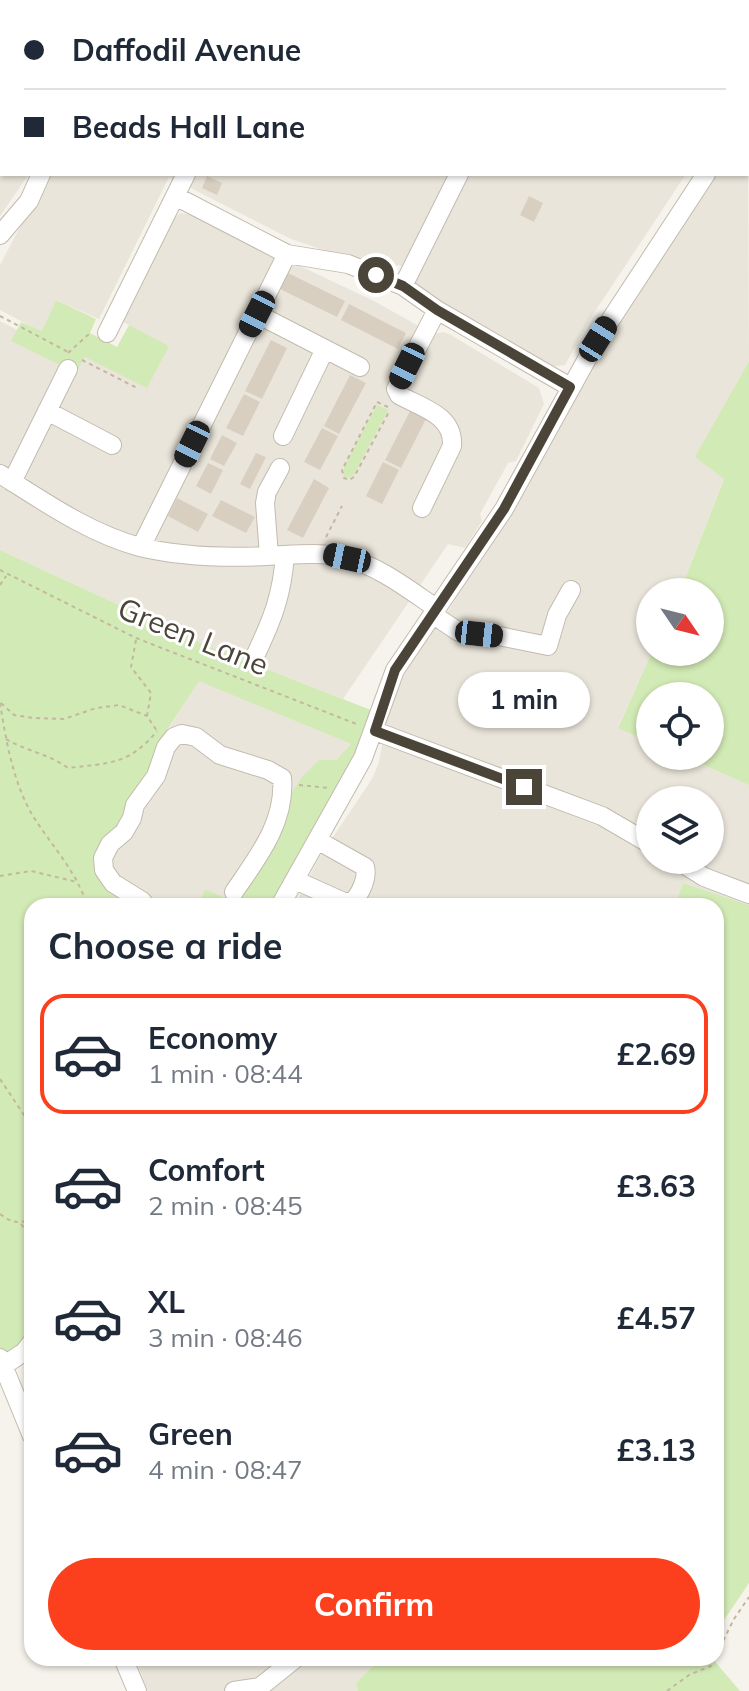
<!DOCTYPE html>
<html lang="en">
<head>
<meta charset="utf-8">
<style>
	body { margin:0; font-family:Mulish,sans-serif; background:#f2f2f3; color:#1f2937; height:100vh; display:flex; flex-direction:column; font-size:30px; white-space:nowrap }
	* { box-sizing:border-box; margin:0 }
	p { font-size:26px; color:#747a83 }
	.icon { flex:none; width:44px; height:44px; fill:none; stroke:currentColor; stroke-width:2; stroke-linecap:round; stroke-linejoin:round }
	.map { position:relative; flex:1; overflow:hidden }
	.side { position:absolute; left:24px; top:898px; width:700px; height:768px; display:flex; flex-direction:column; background:#fff; border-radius:24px; box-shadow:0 2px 6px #0004 }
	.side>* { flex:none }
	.banner { position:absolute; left:0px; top:0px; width:750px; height:176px; box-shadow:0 2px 6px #0004; display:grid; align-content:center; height:176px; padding:0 24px; background:#fff }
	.needle { width:52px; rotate:125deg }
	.buttons { position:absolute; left:636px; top:578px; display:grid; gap:16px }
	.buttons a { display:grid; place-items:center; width:88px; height:88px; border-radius:50%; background:#fff; box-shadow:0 2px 6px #0004; font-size:40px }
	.end { position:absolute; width:36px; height:36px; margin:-18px; border:10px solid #4b4439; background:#fff; box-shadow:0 0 0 4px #fff }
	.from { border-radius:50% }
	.bubble { position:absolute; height:56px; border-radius:28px; background:#fff; box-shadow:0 2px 6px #0004; font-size:26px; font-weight:700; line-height:56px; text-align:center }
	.car { position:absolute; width:24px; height:48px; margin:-24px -12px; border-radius:10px; box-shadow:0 0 6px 2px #0007; background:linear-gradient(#222 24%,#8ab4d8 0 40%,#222 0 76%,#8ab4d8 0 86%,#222 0) }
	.banner b { display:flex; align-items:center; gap:28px; height:76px; font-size:30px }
	.banner b+b { border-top:2px solid #e0e1e3 }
	.banner i { width:20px; height:20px; background:#1f2937 }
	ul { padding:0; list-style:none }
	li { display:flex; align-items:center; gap:24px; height:120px; margin:0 16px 12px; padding:0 8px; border:4px solid transparent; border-radius:24px }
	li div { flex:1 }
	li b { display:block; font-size:30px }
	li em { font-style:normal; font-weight:700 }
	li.active { border-color:#fc3f1d }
	li>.icon { width:72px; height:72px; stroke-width:1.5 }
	h2 { padding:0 24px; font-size:36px; line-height:96px }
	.button { display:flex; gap:16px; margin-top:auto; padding:16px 24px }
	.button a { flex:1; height:92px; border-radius:48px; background:#fc3f1d; color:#fff; font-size:32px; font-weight:700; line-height:92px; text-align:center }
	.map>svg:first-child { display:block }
	.residential { fill:#eae5da; fill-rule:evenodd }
	.green { fill:#d2eab5 }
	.building { fill:#d8cfc1 }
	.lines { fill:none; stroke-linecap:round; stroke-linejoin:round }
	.minor-casing { stroke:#c2bbae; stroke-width:20 }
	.path { stroke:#c4b79f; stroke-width:2; stroke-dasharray:4 4; stroke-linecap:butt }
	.minor { stroke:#fff; stroke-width:18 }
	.route { stroke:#4b4439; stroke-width:10 }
	.labels { text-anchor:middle; stroke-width:6; stroke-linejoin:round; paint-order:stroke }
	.street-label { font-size:30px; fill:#4b4439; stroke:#fff }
</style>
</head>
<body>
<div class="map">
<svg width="749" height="1691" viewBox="0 0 749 1691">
	<rect width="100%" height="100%" fill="#f6f3ec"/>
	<path class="residential" d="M0,0H99L2,2V174H29L0,216Z
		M123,0H411L419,2H122Z
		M529,0H749V73L748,2H527Z
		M748,151L749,361L731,393L724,478L680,592H650V652H652L618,727L650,742V756H683L749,785V905L683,883L674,906H294L319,858L372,779L379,762L384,734L381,731L408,666L423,641L449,610L574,393L616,326L717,174H748ZM650,800H710V860H650Z
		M48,174H686L592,316L565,365L547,367L416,287V274L399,265L384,271L291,239L169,177L99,319L56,300L42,332L0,310V265Z
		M180,213L192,215L374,301L433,334L444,332L451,335L539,388L544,404L516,461L508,463L480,514L482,521L465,548L448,544L343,699L210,647L0,550V321L17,330L12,341L76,373L85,356L169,346L121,321L171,221Z
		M199,680L351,744L336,760L235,902L205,889L198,906H146L113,883L108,847L167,731Z
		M135,1658H381L356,1683L358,1691H148Z"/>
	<path class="green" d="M56,300L96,319L90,333L117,347L129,325L169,346L147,388L85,357L76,373L11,341L21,322L42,331Z
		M749,361V785L683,756H710V696H650V742L618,728L652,652H710V592H680L724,479L695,457Z
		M377,405L388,410L353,476L346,478L343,475L344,467Z
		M0,550L210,647L381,714L280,906H198L205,889L235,902L272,850L289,797L302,777L319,760H336L351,744L199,681L167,730L173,738L104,870L146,906H32V1342L0,1366Z
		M683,883L749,905V1583L716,1632V906H674Z
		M381,1658H712L740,1691H358L356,1683Z"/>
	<path class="building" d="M207,176L222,183L217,195L202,188Z
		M529,196L543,203L534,222L520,215Z
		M288,273L345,301L337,317L280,289Z
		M349,304L406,333L398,349L341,320Z
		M271,340L287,348L262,399L245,391Z
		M350,375L366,383L339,434L324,426Z
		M244,394L260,402L243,436L226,428Z
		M411,409L427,417L401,468L385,460Z
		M322,428L338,436L320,470L304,462Z
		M222,435L237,443L224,466L210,459Z
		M256,453L266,457L250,489L240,484Z
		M383,462L399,470L382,504L366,496Z
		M208,463L223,470L211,494L196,486Z
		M314,479L329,488L303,538L287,530Z
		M177,498L208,514L198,532L168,516Z
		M221,500L255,517L246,533L212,516Z"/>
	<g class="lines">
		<defs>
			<path id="minor" d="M45,0L46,2
				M465,0L473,2
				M592,0L594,2
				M113,2L114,0
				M505,2L508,0
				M0,44L2,45
				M748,107L749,106
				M748,120L749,121
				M175,196L287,254L348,264L403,286L437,310L570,387
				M0,235L29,201L41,174
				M403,286L459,174
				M257,314L360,367
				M107,333L186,174
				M47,411L112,445
				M283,436L325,349
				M0,474C43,501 90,534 140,547C182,557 225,558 267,556C294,555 319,551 346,558C379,566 408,589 436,608
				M12,482L68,369
				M422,508L452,446C454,415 422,408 399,395L396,389L437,310
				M141,547L287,254
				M269,556L265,503L267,492L280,468
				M432,614L459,632L499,636L548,646L557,615L571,590
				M256,654C273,618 282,595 285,555
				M375,731L602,816L650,844
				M677,860L704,877L749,894
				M295,880L344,902H352C360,895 368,878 365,867L317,840
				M146,906L142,901L113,883L104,870L103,858L110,844L124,832L132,818L135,805L156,776L166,747L174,737L182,734L196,737L220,755L268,770L282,778C286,822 257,858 234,892
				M280,906L363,758L395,670L504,509L598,339L706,174
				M0,1358L32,1436
				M3,1366L24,1352L32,1342
				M123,1658L137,1691
				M234,1691L260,1687L296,1658"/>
		</defs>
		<use href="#minor" class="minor-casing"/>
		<path class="path" d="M0,316L70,353
			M68,353L90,333
			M82,360L139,389
			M388,407L377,402L342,470L344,478L349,480L354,477L390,410
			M326,537L342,506
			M0,570L136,638L359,725
			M0,585L6,576
			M136,640L131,667L151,693L147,716L157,731
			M0,703C6,740 13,783 33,816C51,845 78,873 87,906
			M1,703L14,715L33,718L64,719L96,708L119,705L147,716
			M6,739C26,751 49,754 68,768C109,763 129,765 157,731
			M299,785L329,788
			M0,876L31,871L77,882
			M0,1079L32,1127
			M0,1214C12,1223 18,1224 32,1219
			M21,1224L32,1240
			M716,1655L734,1619L749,1597
			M667,1691L689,1675L711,1666L714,1658"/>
		<use href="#minor" class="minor"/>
	</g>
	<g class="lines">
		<path class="route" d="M376,275L403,286L437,310L570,387L504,509L395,670L375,731L524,787"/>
	</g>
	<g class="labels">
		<g class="street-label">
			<text transform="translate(193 637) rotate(22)" y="10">Green Lane</text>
		</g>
	</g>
</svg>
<div class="buttons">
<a><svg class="needle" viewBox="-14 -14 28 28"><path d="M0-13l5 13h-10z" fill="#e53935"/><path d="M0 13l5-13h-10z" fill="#747a83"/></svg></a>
<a><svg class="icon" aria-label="locate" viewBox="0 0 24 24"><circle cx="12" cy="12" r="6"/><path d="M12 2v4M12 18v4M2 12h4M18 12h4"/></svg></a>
<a><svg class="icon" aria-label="layers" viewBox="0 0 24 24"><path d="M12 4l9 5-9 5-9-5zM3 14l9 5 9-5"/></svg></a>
</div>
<i class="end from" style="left:376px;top:275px"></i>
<i class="end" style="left:524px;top:787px"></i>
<div class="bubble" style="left:458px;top:672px;width:132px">1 min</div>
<i class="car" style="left:257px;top:314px;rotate:207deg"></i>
<i class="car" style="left:598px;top:339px;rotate:32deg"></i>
<i class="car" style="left:407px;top:366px;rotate:206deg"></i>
<i class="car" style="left:192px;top:444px;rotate:206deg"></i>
<i class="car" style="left:347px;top:558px;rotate:282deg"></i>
<i class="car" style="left:479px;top:634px;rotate:96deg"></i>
<div class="banner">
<b><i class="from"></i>Daffodil Avenue</b>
<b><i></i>Beads Hall Lane</b>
</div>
<section class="side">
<h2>Choose a ride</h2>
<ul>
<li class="active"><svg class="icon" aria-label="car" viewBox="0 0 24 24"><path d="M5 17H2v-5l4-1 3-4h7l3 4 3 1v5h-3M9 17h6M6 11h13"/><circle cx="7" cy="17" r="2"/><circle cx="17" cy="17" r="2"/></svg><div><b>Economy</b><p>1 min · 08:44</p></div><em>£2.69</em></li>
<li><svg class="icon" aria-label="car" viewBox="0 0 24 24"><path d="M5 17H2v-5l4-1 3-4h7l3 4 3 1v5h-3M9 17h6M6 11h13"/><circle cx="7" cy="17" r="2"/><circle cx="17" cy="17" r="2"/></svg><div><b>Comfort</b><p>2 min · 08:45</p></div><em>£3.63</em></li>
<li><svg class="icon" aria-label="car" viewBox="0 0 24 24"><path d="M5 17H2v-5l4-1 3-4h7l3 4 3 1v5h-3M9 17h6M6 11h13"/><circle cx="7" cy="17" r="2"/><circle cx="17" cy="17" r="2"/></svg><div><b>XL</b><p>3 min · 08:46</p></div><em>£4.57</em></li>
<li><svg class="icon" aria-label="car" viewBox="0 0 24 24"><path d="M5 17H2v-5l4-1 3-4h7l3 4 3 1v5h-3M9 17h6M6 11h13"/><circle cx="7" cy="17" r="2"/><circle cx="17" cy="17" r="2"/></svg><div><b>Green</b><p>4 min · 08:47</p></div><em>£3.13</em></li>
</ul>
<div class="button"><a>Confirm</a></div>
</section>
</div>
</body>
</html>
